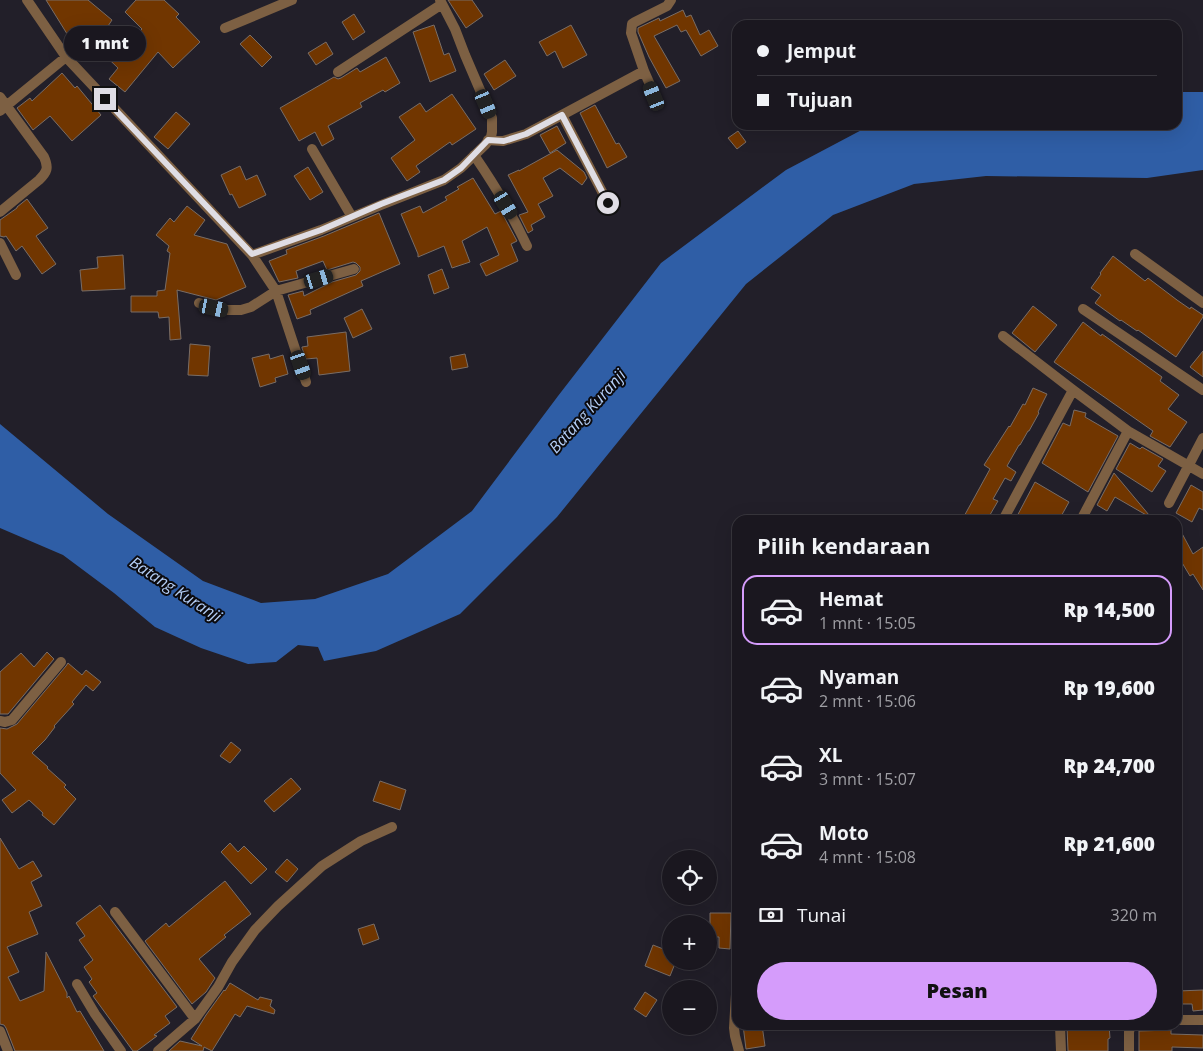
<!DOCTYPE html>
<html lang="id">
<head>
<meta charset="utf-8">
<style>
	body { margin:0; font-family:"Open Sans",sans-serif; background:#27242c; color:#f1f3f6; height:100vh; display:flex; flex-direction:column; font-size:19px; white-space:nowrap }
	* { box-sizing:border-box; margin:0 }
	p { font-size:16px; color:#9f9fa4 }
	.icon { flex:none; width:28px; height:28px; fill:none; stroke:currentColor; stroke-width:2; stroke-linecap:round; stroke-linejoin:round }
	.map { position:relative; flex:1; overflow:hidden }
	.panel { position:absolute; left:732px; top:515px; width:450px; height:515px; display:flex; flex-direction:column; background:#1a171f; border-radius:15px; box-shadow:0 5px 20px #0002,0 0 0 1px #38363d }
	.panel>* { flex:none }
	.hud { position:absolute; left:732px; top:20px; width:450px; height:110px; border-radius:15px; box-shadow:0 5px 20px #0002,0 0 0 1px #38363d; display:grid; align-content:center; height:110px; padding:0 25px; background:#1a171f }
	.tools { position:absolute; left:662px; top:850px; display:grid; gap:10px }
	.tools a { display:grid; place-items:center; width:55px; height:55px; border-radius:50%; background:#1a171f; box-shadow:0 5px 20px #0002,0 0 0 1px #38363d; font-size:25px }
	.end { position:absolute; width:22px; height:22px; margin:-11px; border:6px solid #dfdde4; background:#111; box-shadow:0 0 0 2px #111 }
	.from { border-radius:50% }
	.bubble { position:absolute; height:35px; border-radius:18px; background:#1a171f; box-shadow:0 5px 20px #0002,0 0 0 1px #38363d; font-size:16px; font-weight:800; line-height:35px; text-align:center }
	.car { position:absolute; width:15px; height:30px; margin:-15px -8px; border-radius:6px; box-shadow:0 0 4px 1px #0007; background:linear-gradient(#222 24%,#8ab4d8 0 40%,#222 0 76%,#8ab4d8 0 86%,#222 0) }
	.hud b { display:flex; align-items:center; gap:18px; height:48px; font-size:19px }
	.hud b+b { border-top:1px solid #38363d }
	.hud i { width:12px; height:12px; background:#f1f3f6 }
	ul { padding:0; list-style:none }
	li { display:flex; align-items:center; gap:15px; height:70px; margin:0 10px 8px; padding:0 15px; border:2px solid transparent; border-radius:15px }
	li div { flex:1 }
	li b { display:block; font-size:19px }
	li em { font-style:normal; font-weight:800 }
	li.active { border-color:#d59cfb }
	li>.icon { width:45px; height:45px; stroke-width:1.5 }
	h2 { padding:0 25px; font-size:22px; line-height:60px }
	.pay { display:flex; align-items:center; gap:12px; height:55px; padding:0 25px; font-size:19px }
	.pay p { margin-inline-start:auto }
	.primary-button { display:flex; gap:10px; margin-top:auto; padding:10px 25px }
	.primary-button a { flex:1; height:58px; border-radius:30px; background:#d59cfb; color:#111; font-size:20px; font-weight:800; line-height:58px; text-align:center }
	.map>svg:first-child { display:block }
	.water { fill:#2f5ea6 }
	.building { fill:#713600; stroke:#796d66 }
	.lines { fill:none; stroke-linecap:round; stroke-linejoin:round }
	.minor { stroke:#7d6043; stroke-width:10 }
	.tertiary { stroke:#7d6043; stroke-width:10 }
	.route { stroke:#dfdde4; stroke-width:6 }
	.labels { text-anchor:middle; stroke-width:4; stroke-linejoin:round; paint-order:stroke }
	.water-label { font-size:16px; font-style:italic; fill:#b3cdf5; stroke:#0b0a0e }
</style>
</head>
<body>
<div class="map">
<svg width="1203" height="1051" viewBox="0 0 1203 1051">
	<rect width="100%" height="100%" fill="#221f29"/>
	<path class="water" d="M1178,92H1203V170L1147,178L986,176L914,184L833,215L746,284L557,517L460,614L376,651L324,661L318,647L298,645L276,662L248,664L201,648L155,627L114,593L63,555L0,528V424L108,514L203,581L261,603L315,599L388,574L472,511L558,396L661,263L786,170L871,125H1178Z"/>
	<path class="building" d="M46,0H88L112,20L108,26L127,44L142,29L125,12L136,0H164L179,14L176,17L200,42L173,68L158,52L125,92L109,79L118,68L93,44L85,53L68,38L69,37Z
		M448,0H472L483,16L466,28Z
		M683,10L686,17L691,15L700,35L709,30L718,46L701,56L686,30L681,32L677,25L654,36L680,81L666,88L649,57L638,32V28L659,18L660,21Z
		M354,14L365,32L353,40L342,22Z
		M434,25L444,55L449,53L456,71L430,82L413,32Z
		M571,25L587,55L563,68L555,51L547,56L539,42Z
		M250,35L272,57L262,67L240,44Z
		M326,42L333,54L316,65L308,53Z
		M386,57L400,83L385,92L383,90L360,103L362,107L328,126L334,139L322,146L315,132L299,141L280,108L334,77L338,79L341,78L357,68L360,72Z
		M505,60L516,76L494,90L484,74Z
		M62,73L75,88L77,86L101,115L72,141L50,116L33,130L17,108L30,98L32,101Z
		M452,94L476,129L452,145L450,142L416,166L420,172L407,181L391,158L415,140L399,117L420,103L426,112Z
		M595,105L616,144L619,143L627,157L607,168L580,113Z
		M176,112L190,124L168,149L154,137Z
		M557,126L566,143L550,153L540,135Z
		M738,131L746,142L737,149L728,138Z
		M557,150L584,172L587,178L582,185L560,168L543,178L553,196L538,204L545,217L531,225L533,230L528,233L519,215L528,212L508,175L519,170V171Z
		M240,166L246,180L257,175L266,195L239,208L232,194L230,195L221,175Z
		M308,167L323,192L310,200L294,176Z
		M473,178L495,214L501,211L517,241L511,244L518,261L486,276L480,264L499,255L487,227L462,241L470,262L452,268L444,246L418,257V254L401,214L420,206L423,213L447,200L445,197L459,189L457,187Z
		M27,199L48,228L36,236L56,264L42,274L22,246L16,251L6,236L4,237L0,236V220L17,208V207Z
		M187,206L205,220L194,235L227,244L246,287L216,300L177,290L181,339L170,340L169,317L159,318L158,312H131V296H157V291L165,290L170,253L167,251L169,246L156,235L170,218L174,222Z
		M379,213L400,264L361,281L363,286L310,310L311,314L297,319L288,295L303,291L304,296L332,282L356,275L360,271V267L356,263L353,262L327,270L323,261L296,271L298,278L279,282L269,261L287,254L286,250L324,236Z
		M123,255L125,289L82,291L80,270L98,268L97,257Z
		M1113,256L1145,281L1148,278L1177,300L1190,309L1191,307L1203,315V317L1176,357L1138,330L1137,331L1121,320L1120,321L1095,303L1101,295L1091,288L1101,274L1100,273Z
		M442,269L449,288L434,294L428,275Z
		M1033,306L1057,325L1035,352L1012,333Z
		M362,309L372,329L353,338L344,318Z
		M1083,322L1101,336L1102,334L1162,377L1160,381L1179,395L1168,409L1187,422L1170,447L1150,436L1153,431L1054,362Z
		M346,332L350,371L319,375L317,358L306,359L302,348V347L308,346L307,337Z
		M190,344L210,346L208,376L188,375Z
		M1203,351V377L1190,367Z
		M269,354L270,359L283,355L288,374L275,378L276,382L260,387L252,358Z
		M465,354L468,367L452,370L450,357Z
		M1033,388L1047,394L1038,412L1039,413L1029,431H1028L1020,445H1019L1007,466L1016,472L1011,481L1005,478L993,499L998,501L987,520H962L990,469L984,465L1009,426L1010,427L1023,404L1025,405Z
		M1074,410L1086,413L1085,417L1118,436L1088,492L1042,463L1063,423L1070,426Z
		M1130,443L1140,449L1142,447L1163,459L1158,466L1166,471L1152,492L1116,469Z
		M1114,473L1149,515L1148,516L1115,497L1107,511L1097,505Z
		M1035,482L1069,502L1059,520H1015Z
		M1191,485L1203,492V510L1199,508L1192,522L1176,513Z
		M1178,526L1193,554L1203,547V590L1193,574L1190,576L1178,556Z
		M47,652L54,659L8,714H0V672L21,653L34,667Z
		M68,663L82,675L86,670L101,682L93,691L86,685L72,702L74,704L54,726L55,727L45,740L32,753L48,767L47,768L66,785L64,787L76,799L54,825L42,815L43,813L29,800L12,813L2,800L16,790L0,773V728L7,729L17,724L66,666Z
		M231,742L241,750L230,763L220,756Z
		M291,778L301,789L274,812L264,801Z
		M380,781L406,790L400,810L373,801Z
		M0,838L19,869L33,861L42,876L31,882L42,906L29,912L38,934L7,947L19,972L8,977L20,1001L44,991L46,952L67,993V998L69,996L77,1012L80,1011L104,1051H15L6,1028L4,1025L0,1024Z
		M230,843L238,852L244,846L267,869L251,884L221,852Z
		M287,859L298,869L287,882L275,872Z
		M225,881L251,914L224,935L226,937L199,959L215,978L206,992L192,1004L145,941L166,923L169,927Z
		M100,905L177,1007L165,1016L170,1023L154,1035L157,1036L137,1051H133L93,996L97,993L89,982L92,979L84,967L93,960L79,940L85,936L76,923Z
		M710,913H731L730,949L719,948V937H710Z
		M374,924L379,939L363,945L358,929Z
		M653,945L671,952V961H676L670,976L645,966Z
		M230,983L258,1000L260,997L272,1000L270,1006L275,1010L274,1014L247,1006L240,1017L235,1014L212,1051L204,1047L203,1051H169L180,1041L202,1046L191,1039L206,1015L224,990L225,991Z
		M1203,990V1010L1193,1011L1192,1004H1178V991Z
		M645,992L657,1000L646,1017L634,1009Z
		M743,1025H762L765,1046L746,1049Z
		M1083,1025H1109L1110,1038L1108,1039V1051H1068L1067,1026Z
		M1171,1030V1034L1203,1035V1048L1172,1047V1051H1139V1031Z"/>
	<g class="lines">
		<path class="minor" d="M27,0L66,57L252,255L276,291L306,382
			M225,28L292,0
			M644,71L655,96
			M338,72L442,4
			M0,97L44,157C49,168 47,172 39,180L0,212
			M0,111L66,57
			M488,140L503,141L526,134L562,115
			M312,149L352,217
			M474,155C494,184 512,214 527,246
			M608,203L562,115L644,71L631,33L632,24L635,22L667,6L671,0
			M0,243L16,275
			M1135,254L1203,303
			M252,255L321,230L381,205L444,180L461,168L485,145L491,137L492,132V118L465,55L455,29L440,0
			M199,303L226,310H241L251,307L276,291L354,269
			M1083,309L1203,390
			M1003,336L1073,390L1128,431L1203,474
			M1169,503L1203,438
			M1003,520L1073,390
			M1081,520L1128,431
			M0,721L5,722L12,720L61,662
			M115,912L195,1019
			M77,984L95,1014L121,1051
			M736,994L734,1028L735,1036L739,1051
			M1178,1020H1203
			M1060,1025L1061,1051
			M158,1051L195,1019L218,987L232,962L255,930L278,906L322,866L361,841L392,827
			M1129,1051V1032L1131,1025"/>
		<path class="tertiary" d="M0,1031L8,1051"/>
	</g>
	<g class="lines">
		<path class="route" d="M105,99L252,254L321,230L381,204L444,180L461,168L488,140L504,141L526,134L562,115L608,203"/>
	</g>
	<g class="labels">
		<g class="water-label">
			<text transform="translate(587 411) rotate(-48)" y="6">Batang Kuranji</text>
			<text transform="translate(176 589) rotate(33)" y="6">Batang Kuranji</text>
		</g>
	</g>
</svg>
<div class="tools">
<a><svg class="icon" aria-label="locate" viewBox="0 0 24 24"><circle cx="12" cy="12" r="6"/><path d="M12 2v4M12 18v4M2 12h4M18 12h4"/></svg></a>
<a>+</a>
<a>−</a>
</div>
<i class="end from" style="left:608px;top:203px"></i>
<i class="end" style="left:105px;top:99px"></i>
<div class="bubble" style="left:64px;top:26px;width:82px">1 mnt</div>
<i class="car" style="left:654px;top:96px;rotate:338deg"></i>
<i class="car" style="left:486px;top:104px;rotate:157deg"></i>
<i class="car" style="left:506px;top:205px;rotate:149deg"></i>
<i class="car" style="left:319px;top:279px;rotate:73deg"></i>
<i class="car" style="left:214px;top:308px;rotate:102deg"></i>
<i class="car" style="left:301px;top:365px;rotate:161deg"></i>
<div class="hud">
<b><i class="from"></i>Jemput</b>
<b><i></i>Tujuan</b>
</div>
<section class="panel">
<h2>Pilih kendaraan</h2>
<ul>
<li class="active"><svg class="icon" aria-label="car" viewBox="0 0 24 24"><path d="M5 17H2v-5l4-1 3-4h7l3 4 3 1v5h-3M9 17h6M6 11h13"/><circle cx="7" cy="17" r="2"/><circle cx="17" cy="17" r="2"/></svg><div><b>Hemat</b><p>1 mnt · 15:05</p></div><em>Rp 14,500</em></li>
<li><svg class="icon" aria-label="car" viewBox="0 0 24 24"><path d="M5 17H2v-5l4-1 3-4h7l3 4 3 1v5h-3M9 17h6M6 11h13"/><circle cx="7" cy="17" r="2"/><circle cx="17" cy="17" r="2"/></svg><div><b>Nyaman</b><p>2 mnt · 15:06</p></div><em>Rp 19,600</em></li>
<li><svg class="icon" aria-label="car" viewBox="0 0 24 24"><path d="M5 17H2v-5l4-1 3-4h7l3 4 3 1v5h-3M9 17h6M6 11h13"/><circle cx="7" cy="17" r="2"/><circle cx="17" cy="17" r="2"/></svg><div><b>XL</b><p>3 mnt · 15:07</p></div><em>Rp 24,700</em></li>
<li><svg class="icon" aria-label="car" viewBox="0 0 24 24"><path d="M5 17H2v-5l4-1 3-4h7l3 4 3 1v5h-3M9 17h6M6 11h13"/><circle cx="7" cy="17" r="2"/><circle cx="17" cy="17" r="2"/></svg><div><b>Moto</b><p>4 mnt · 15:08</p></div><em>Rp 21,600</em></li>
</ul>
<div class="pay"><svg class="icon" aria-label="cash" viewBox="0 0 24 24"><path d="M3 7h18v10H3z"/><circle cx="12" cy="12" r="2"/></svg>Tunai<p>320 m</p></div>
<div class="primary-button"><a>Pesan</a></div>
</section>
</div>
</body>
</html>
